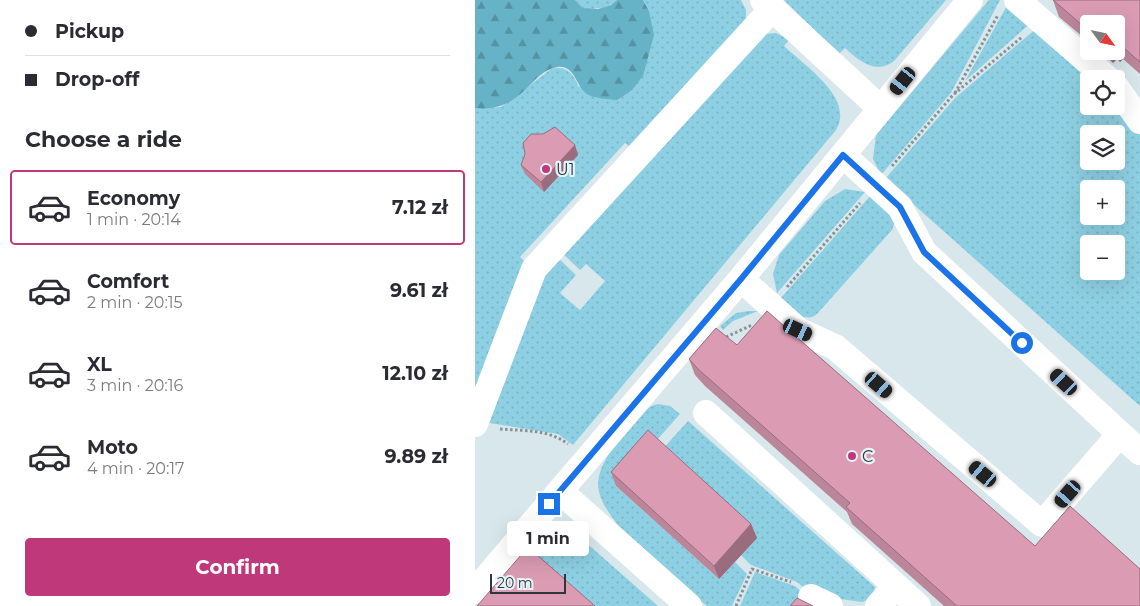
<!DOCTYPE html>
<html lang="en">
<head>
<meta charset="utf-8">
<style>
	body { margin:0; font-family:Montserrat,sans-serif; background:#f2f2f3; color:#2b2b33; height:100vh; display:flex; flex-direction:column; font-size:19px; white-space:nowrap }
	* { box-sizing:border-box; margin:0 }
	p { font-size:16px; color:#7c7c81 }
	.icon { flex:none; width:28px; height:28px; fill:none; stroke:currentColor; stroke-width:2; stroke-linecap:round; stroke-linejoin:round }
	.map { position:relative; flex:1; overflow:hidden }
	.side { display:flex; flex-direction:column; background:#fff; width:475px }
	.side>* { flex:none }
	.hud { display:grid; align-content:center; height:110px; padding:0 25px; background:#fff }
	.needle { width:32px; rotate:123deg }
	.tools { position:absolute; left:605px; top:15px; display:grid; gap:10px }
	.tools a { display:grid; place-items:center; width:45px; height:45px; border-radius:5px; background:#fff; box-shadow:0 5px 20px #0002; font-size:25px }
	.scale { position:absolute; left:15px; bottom:12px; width:76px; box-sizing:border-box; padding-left:5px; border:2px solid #313739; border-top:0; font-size:14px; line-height:18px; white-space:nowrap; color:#313739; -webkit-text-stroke:4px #e5f4f9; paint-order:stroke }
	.end { position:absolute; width:22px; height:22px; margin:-11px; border:6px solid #1a73e8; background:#fff; box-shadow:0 0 0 2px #fff }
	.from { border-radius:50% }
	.bubble { position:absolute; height:35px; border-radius:5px; background:#fff; box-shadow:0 5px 20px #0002; font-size:16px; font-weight:700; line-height:35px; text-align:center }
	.car { position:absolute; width:15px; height:30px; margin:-15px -8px; border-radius:6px; box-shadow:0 0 4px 1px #0007; background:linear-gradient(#222 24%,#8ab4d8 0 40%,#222 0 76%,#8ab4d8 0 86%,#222 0) }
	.hud b { display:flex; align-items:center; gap:18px; height:48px; font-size:19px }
	.hud b+b { border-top:1px solid #e1e1e2 }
	.hud i { width:12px; height:12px; background:#2b2b33 }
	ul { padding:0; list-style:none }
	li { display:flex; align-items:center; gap:15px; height:75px; margin:0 10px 8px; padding:0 15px; border:2px solid transparent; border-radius:5px }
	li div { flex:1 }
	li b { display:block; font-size:19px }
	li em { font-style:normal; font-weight:700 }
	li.current { border-color:#bf397a }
	li>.icon { width:45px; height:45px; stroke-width:1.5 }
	h2 { padding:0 25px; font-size:22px; line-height:60px }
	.button { display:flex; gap:10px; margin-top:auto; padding:10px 25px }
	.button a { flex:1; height:58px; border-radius:5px; background:#bf397a; color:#fff; font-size:20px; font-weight:700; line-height:58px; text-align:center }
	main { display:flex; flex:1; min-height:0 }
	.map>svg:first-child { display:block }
	.grass { fill:url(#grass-dots); fill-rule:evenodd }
	.forest { fill:url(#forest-firs) }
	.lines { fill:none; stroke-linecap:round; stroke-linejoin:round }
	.path { stroke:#879295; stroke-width:3; stroke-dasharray:2.5 2.5; stroke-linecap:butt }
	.minor { stroke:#fff; stroke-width:26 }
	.wall { fill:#bc869a }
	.shaded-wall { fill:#996d7d }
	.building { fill:#db9cb3; stroke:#996d7d }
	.route { stroke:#1a73e8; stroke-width:6 }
	.poi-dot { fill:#bf397a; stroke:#e5f4f9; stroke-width:2 }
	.labels { text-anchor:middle; stroke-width:4.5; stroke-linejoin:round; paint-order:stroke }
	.poi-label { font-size:16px; fill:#313739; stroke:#e5f4f9; text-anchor:start }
</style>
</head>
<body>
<main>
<section class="side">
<div class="hud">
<b><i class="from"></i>Pickup</b>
<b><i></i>Drop-off</b>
</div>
<h2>Choose a ride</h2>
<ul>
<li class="current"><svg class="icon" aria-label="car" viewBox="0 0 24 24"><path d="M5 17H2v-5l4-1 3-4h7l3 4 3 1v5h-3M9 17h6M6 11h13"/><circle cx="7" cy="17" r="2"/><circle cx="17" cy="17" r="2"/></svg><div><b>Economy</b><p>1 min · 20:14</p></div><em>7.12 zł</em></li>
<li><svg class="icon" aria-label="car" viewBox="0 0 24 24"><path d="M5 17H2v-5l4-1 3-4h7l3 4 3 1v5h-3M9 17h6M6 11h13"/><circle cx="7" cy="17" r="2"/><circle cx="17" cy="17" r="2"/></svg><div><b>Comfort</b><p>2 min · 20:15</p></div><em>9.61 zł</em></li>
<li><svg class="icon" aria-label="car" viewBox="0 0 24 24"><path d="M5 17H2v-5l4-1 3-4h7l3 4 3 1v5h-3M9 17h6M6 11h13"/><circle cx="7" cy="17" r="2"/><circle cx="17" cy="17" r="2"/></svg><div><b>XL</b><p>3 min · 20:16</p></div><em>12.10 zł</em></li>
<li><svg class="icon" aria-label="car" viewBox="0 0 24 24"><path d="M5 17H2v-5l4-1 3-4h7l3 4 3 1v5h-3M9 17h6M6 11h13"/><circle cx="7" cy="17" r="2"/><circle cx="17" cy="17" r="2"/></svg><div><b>Moto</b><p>4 min · 20:17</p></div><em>9.89 zł</em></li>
</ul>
<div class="button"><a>Confirm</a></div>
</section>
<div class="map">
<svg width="665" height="606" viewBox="0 0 665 606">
	<defs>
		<pattern id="grass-dots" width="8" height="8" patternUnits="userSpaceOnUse" patternTransform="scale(1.25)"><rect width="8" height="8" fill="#8ed0e3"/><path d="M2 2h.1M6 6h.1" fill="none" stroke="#7bb3c4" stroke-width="1.8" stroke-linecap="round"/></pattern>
		<pattern id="forest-firs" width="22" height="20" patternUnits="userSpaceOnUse" patternTransform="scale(1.25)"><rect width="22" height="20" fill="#66b2c6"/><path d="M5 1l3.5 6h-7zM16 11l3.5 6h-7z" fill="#5592a2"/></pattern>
	</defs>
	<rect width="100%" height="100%" fill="#d8e7ec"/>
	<path class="grass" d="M100,0H142C132,9 122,9 108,8Z
		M168,0H266L271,10V21L157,149L150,143L45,257L54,265L0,409V108L26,107L76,69C91,65 98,73 104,87L174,11Z
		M309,0H471L420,60C402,76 384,61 370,48L364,54Z
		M514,0H525L476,93L406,175L398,159L401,135Z
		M534,2L557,22L490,81Z
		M563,27L614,79V106H641L665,133V406L410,179L480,98ZM614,134H641V161H614ZM614,189H641V216H614ZM614,244H641V271H614Z
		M301,33L314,40L309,46C330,66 380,98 361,130L98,445L83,434L8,422L63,274L80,255L101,275L85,293L105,310L130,281L111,264L105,270L85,251L291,34Z
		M370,189L390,192L302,293L298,274L304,255L350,201Z
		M396,195L420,221L417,230L342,314C328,325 316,308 305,299Z
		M274,311H283L258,321L248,330L245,326L261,313Z
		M183,404L195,406L205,414L141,486L244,579L260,562L272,574L257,606H232C203,581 122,522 123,483C124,467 135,451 145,439C156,427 167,407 183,404Z
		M213,421L400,587C399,594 395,600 387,602L337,595L322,582L276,565L266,555L186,451Z
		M90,530L100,533L183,606H118L55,551L72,534Z
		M280,572L320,586L330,595L321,606H265Z"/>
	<path class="forest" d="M0,0H100L108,8L123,9L136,5L142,0H168L174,11L179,35L168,76L157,90L142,100C133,99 121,99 112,94C101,87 100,65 83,67C55,70 49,113 0,108Z"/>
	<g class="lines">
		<path class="path" d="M480,93L523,15
			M417,166L478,95L547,37
			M312,287L385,203
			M251,337L277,325
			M25,429C50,431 73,429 93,444
			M261,606L277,569L316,582"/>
		<path class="minor" d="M288,0L405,108
			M542,0L633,79
			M641,87L665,121
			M266,279L323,330L360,347L567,524L645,434L449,252L425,207L368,155
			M231,413L443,606
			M0,424L59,269L298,8
			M645,434L665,452
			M0,591L85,491
			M336,597L355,606
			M214,606L85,491L266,279L495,0
			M403,606L421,586"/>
	</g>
	<path class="wall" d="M578,0H665V74L648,59L645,62L642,59L638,63L624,51H641V24H614V42L584,17Z
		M100,145L103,155L69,192L50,174L46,165Z
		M262,345L560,546L665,606H469L377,524L372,512L230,386L220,375L214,359Z
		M136,472L276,524L282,538L244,579L141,486Z"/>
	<path class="shaded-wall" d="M641,42H642L648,59L645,62L641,51Z
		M633,51H639L642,59L638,63Z
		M100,145L103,155L69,192L66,182Z
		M276,524L282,538L244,579L239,566Z"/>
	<path class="building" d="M578,0H665V62L642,42H641V24H614V31Z
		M80,127L100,145L66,182L46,165L50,154L48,143L56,134H68Z
		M292,311L560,546L595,506L665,569V606H482L371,507L375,503L223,369L214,359L241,328L262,345Z
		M173,430L276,524L239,566L136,472Z
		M53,547L120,606H2Z
		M322,598L338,606H315Z"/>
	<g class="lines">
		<path class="route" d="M74,504L266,279L368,155L425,207L449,252L547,343"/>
	</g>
	<g class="poi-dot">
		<circle cx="71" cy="169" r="5"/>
		<circle cx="377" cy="456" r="5"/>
	</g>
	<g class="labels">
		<g class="poi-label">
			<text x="81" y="175">U1</text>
			<text x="387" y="462">C</text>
		</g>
	</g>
</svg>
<div class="tools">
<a><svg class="needle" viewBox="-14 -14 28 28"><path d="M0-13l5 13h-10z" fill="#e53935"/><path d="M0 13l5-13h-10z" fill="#7c7c81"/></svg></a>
<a><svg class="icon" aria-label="locate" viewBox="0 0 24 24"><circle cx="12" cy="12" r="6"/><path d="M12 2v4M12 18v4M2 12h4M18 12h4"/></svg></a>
<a><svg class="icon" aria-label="layers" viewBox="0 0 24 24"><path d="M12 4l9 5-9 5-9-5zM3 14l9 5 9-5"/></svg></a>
<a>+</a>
<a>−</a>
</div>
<div class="scale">20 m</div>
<i class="end from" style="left:547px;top:343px"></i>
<i class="end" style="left:74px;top:504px"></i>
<div class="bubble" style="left:32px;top:521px;width:82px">1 min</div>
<i class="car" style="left:428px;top:81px;rotate:219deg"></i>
<i class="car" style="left:323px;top:330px;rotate:115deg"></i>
<i class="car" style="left:589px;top:382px;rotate:313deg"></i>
<i class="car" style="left:404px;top:385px;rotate:131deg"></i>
<i class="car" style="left:508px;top:474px;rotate:310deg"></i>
<i class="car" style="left:593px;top:494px;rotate:221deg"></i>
</div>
</main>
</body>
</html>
